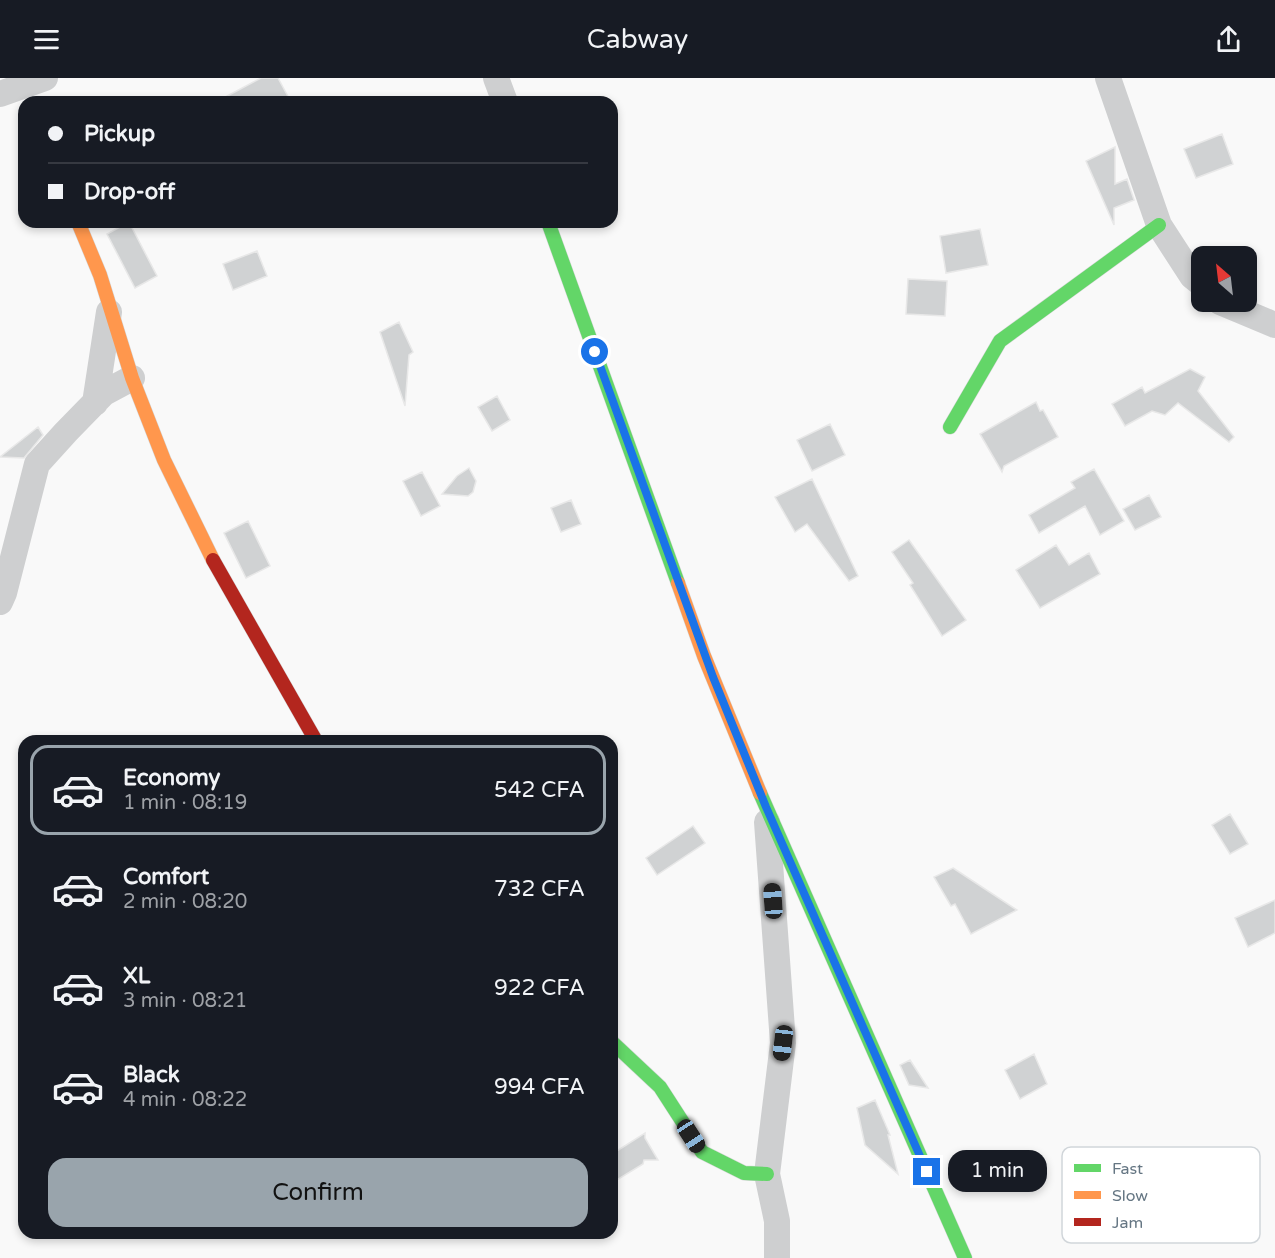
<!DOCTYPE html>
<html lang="en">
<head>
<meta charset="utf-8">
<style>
	body { margin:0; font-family:"Varela Round",sans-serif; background:#20242c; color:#f1f3f6; height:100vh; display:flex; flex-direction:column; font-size:22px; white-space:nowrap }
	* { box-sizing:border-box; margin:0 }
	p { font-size:20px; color:#9ea1a6 }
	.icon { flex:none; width:33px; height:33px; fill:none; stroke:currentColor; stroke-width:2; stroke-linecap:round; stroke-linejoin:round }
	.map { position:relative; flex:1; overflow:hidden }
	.side { position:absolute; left:18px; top:657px; width:600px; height:504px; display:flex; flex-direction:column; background:#171b24; border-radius:18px; box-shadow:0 3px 9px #0003 }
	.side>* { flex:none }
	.banner { position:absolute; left:18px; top:18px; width:600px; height:132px; border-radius:18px; box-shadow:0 3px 9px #0003; display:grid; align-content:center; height:132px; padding:0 30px; background:#171b24 }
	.needle { width:39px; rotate:332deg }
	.tools { position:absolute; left:1191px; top:168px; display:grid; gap:12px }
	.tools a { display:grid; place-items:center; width:66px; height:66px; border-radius:12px; background:#171b24; box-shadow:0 3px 9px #0003; font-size:30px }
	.end { position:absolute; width:27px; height:27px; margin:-14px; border:8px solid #1a73e8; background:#fff; box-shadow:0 0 0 3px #fff }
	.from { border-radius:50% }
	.bubble { position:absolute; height:42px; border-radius:18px; background:#171b24; box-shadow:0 3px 9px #0003; font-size:20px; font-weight:600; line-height:42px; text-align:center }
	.car { position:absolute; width:18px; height:36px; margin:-18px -9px; border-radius:8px; box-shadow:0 0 4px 2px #0007; background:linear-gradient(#222 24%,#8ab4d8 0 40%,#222 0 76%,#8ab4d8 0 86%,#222 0) }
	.banner b { display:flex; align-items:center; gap:21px; height:57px; font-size:22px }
	.banner b+b { border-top:2px solid #363941 }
	.banner i { width:15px; height:15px; background:#f1f3f6 }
	ul { padding:10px 0 0; list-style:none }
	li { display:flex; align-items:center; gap:18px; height:90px; margin:0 12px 9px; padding:0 18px; border:3px solid transparent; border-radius:18px }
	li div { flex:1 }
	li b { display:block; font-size:22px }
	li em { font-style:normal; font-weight:600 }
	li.active { border-color:#99a4ac }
	li>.icon { width:54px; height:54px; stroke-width:1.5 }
	.primary-button { display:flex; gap:12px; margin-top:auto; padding:12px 30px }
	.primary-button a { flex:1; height:69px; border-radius:18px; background:#99a4ac; color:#111; font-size:24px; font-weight:600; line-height:69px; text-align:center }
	header { display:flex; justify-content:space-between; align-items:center; height:78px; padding:0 30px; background:#171b24; font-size:27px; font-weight:600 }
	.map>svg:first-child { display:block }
	.building { fill:#d0d2d3; stroke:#e8e8e8; stroke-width:1.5 }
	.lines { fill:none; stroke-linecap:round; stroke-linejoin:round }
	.fast-casing { stroke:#d5d6d7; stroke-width:15 }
	.slow-casing { stroke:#d5d6d7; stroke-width:15 }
	.jam-casing { stroke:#d5d6d7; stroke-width:15 }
	.street { stroke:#cecfd0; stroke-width:26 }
	.fast { stroke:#63d668; stroke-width:14 }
	.slow { stroke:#ff974d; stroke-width:14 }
	.jam { stroke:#b3261e; stroke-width:14 }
	.route { stroke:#1a73e8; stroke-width:8 }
	.key { fill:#fff; stroke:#d1d6da; stroke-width:1.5 }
	.key-label { font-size:16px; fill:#657683 }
</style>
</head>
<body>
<header><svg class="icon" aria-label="menu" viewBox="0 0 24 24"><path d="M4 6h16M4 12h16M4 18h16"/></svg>Cabway<svg class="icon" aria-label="share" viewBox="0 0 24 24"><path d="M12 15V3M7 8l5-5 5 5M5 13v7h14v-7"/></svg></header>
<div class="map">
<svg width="1275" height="1180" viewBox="0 0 1275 1180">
	<rect width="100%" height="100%" fill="#f9f9f9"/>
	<path class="building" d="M261,0H278L291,24H216Z
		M1222,56L1233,86L1196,100L1184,71Z
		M1115,69V106L1127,101L1134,122L1114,130V147L1086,83Z
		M129,144L157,198L135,210L107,156Z
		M980,151L988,187L946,195L940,158Z
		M257,173L267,198L233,212L223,186Z
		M908,201L947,203L945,238L906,236Z
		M399,244L413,274L409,277L405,328L380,254Z
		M1190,291L1205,299L1198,313L1234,359L1229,364L1178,325L1165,337L1152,333L1125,348L1112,326L1142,309L1145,315Z
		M497,318L510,342L492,353L478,329Z
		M1036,324L1040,333L1043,332L1058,359L1004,388L1002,394L980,356Z
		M830,346L845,377L812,393L797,362Z
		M38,349L43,357L24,380L0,379Z
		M469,390L476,403L473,414L468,418L442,416L457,398Z
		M1094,391L1124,443L1100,457L1085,428L1039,455L1029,437L1075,410L1071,404Z
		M422,394L440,428L421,438L403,403Z
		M812,401L858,498L849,503L807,446L795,454L775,419Z
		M1149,417L1161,439L1135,452L1123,431Z
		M571,422L581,446L561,454L551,430Z
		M248,443L270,488L246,500L224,455Z
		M909,462L966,542L942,558L910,507L913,505L892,474Z
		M1056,467L1069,487L1089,475L1100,496L1040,530L1016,492Z
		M1230,736L1248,766L1230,776L1212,747Z
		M693,748L705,765L657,797L646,780Z
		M953,790L1017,832L971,856L955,826L951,828L934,799Z
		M1275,822V855L1248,869L1235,840Z
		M1034,976L1047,1006L1020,1021L1005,992Z
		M910,982L928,1010L909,1007L900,987Z
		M875,1022L890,1057H888L898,1096L865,1067L857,1030Z
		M645,1055V1060L658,1082H644L643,1086L612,1105V1076Z"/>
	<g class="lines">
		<defs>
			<path id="fast" d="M548,144L678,505
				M950,349L1000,263L1159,147
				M760,715L965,1180
				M612,964L660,1009L702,1074L744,1095L767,1096"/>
			<path id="slow" d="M78,144L100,197L132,300L164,382L213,482
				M678,505L704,578L760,715"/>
			<path id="jam" d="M213,482L316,663"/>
		</defs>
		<use href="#fast" class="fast-casing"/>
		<use href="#slow" class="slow-casing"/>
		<use href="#jam" class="jam-casing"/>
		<path class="street" d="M496,0L505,24
			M1108,0L1159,147L1192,198L1202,206
			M0,16L45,0
			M1220,224L1275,247
			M95,325L109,234
			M0,524L4,515L37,386L66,354L104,315L132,300
			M767,744L783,965L767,1096L777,1143V1180"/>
		<use href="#fast" class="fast"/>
		<use href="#slow" class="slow"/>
		<use href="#jam" class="jam"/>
	</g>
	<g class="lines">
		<path class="route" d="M595,274L713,599L766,729L927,1094"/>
	</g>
	<rect x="1062" y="1069" width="198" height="96" rx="9" class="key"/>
	<rect x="1074" y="1086" width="27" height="8" fill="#63d668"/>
	<rect x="1074" y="1113" width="27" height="8" fill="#ff974d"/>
	<rect x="1074" y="1140" width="27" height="8" fill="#b3261e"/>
	<g class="key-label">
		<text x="1112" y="1096">Fast</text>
		<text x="1112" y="1123">Slow</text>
		<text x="1112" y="1150">Jam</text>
	</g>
</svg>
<div class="tools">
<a><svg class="needle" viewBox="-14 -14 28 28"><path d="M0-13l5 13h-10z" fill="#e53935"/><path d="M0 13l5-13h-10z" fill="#9ea1a6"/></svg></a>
</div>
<i class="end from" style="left:595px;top:274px"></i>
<i class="end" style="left:927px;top:1094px"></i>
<div class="bubble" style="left:948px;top:1072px;width:99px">1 min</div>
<i class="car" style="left:773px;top:823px;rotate:356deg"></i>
<i class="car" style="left:783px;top:965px;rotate:187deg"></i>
<i class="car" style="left:691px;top:1058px;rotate:147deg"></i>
<div class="banner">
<b><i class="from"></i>Pickup</b>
<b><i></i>Drop-off</b>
</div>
<section class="side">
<ul>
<li class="active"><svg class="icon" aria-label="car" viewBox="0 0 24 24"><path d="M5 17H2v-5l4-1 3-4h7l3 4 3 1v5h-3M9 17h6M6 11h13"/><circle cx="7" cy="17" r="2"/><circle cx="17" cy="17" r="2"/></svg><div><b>Economy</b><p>1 min · 08:19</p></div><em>542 CFA</em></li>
<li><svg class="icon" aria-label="car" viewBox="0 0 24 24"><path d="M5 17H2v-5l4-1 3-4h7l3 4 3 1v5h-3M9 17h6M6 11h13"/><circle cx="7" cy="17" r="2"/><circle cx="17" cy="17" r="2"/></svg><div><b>Comfort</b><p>2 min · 08:20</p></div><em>732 CFA</em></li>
<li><svg class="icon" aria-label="car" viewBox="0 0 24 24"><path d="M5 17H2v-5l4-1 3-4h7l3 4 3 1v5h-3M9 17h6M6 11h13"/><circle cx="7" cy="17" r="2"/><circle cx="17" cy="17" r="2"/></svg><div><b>XL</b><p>3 min · 08:21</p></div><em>922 CFA</em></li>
<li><svg class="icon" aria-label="car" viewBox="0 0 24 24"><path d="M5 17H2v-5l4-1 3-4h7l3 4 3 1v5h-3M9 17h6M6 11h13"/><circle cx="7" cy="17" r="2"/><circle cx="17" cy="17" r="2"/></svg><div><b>Black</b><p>4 min · 08:22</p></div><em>994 CFA</em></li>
</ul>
<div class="primary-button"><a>Confirm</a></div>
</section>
</div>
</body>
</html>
